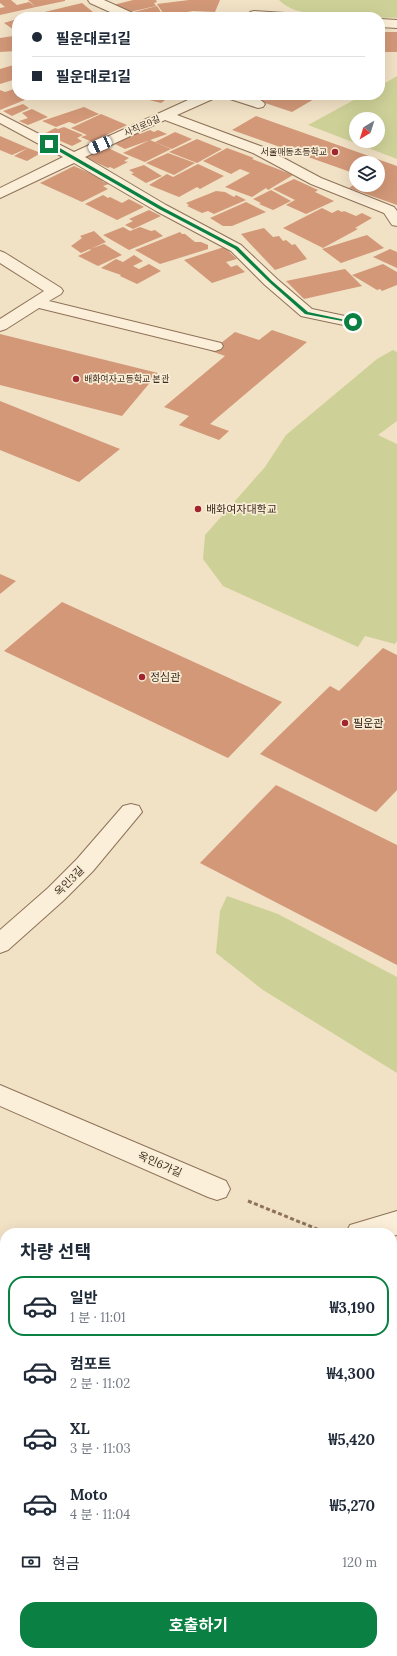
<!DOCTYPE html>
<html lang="ko">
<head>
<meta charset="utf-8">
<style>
	body { margin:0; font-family:Lora,"Noto Sans KR",serif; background:#f6f6f7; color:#1f2937; height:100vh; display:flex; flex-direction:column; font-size:15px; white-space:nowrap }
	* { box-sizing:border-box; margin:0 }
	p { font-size:13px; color:#747a83 }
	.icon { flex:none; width:22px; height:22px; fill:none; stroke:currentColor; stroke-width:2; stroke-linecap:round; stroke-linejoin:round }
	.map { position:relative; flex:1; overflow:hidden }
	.side { position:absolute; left:0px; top:1228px; width:397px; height:428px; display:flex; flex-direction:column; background:#fff; border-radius:16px 16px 0 0; box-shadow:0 4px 16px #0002 }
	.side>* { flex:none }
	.top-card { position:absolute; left:12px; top:12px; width:373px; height:88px; border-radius:16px; box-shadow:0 4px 16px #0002; display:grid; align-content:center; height:88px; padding:0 20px; background:#fff }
	.needle { width:26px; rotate:218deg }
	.fabs { position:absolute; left:349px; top:112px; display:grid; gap:8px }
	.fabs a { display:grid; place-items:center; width:36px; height:36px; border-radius:50%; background:#fff; box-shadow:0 4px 16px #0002; font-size:20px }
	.end { position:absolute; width:18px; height:18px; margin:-9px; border:5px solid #0b8043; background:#fff; box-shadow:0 0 0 2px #fff }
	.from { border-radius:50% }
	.car { position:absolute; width:12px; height:24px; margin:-12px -6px; border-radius:5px; box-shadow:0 0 3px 1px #0007; background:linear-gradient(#fff 24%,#345 0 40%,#fff 0 76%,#345 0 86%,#fff 0) }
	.top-card b { display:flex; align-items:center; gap:14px; height:38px; font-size:15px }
	.top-card b+b { border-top:1px solid #e0e1e3 }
	.top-card i { width:10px; height:10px; background:#1f2937 }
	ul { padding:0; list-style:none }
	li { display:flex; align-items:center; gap:12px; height:60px; margin:0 8px 6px; padding:0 12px; border:2px solid transparent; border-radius:16px }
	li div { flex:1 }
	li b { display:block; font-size:15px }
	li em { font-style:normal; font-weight:700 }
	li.current { border-color:#0b8043 }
	li>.icon { width:36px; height:36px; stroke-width:1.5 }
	h2 { padding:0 20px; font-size:18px; line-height:48px }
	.pay { display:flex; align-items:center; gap:10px; height:44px; padding:0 20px; font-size:15px }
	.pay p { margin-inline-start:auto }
	.cta { display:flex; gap:8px; margin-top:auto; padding:8px 20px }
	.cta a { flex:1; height:46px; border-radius:16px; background:#0b8043; color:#fff; font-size:16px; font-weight:700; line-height:46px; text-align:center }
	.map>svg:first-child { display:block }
	.green { fill:#ced197; fill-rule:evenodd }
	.building { fill:#d29878 }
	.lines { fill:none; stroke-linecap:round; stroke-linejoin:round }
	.minor-casing { stroke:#8e7259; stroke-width:2 }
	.path { stroke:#8e7259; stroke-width:3; stroke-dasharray:4 2.5; stroke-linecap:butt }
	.minor { fill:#fbefd9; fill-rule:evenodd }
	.route { fill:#0b8043 }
	.poi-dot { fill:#a1252e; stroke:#f8ecd5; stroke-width:1.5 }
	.labels { text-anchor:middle; stroke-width:3.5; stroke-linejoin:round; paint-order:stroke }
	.far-street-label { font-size:9px; fill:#3d2b1e; stroke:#f8ecd5 }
	.far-poi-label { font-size:9px; fill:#3d2b1e; stroke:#f8ecd5; text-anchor:end }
	.poi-label { font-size:11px; fill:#3d2b1e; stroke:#f8ecd5; text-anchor:start }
	.street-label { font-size:11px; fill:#3d2b1e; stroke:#f8ecd5 }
</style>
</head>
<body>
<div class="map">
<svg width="397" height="1656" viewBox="0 0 397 1656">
	<rect width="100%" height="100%" fill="#f1e1c5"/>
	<path class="green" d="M279,0H397V18C368,17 299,22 279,0Z
		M397,76V159L308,125L363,95H380V86ZM356,119H378V141H356Z
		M393,350L397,352V421L378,435L397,444V641L395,644L365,636L358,647L223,586L203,559L205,535L265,467L286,435L377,359Z
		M227,896L278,914L397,977V1073L263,990L216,953L220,911Z"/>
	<path class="building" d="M0,0H11L17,5L29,2L36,7L0,15V8L5,7L0,3Z
		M28,0H65V1L36,7Z
		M133,0H156L157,2L154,3L156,6L130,12L113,5Z
		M189,0H220L215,12L193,11L165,16L157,4Z
		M82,3L99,17H28V16Z
		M157,6L164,17H139L130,13Z
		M192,14L195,17H176V16Z
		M17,19V32L4,23Z
		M380,32H397V52H380Z
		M13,36L17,42V51L0,52V38Z
		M17,64V81L13,80L0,84V69Z
		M17,88V95H37L0,110V90L5,92Z
		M130,95H172L161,103Z
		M269,95H321L292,112L259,101Z
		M23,104L29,108L12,116L3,111Z
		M84,107L99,114L75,124L69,122L56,127L42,121Z
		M32,109L48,117L28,125L19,121L28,118L22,113Z
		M101,114L127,125L92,142L81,137L87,135L71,128Z
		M256,116L397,166V205L349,188L356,183V185H378V163H356V174L232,130Z
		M64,127L83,135L77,138L82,141L72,146L44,134L55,128L58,129Z
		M150,130L154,132L158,130L167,134L125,149L113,143L138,133L140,134Z
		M175,132L192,139L172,149L155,142Z
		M0,136L28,148L12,155L0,150Z
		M197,139L222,149L197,163L169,152Z
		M150,140L171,149L145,162L123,153Z
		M104,146L129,158L124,161L128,162L114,169L110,167L108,168L83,156Z
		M28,148L41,153L27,161L14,156Z
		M227,148L254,158L252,159L293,175L268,190L266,188L252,197L225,187L250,173L240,169L231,174L203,161Z
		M168,153L195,163L174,175L146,163Z
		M198,164L224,176L200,189L197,187L179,197L149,185L167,174L173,177Z
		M144,165L162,176L146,183L131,174L134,173L129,170Z
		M74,166L105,180L102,181L109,184L103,186L108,189L82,202L40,183Z
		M294,179L318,190L315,192L334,201L306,214L286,205L295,200L273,189Z
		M271,190L291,201L273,210L259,204L261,203L253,199Z
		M216,191L225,192L234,197L236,195L246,200L214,214L208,211L202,213L187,206L189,205L186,203Z
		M103,195L108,198L110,197L122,203L129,199L144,207L117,220L85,204Z
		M246,202L266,212L232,226H223L210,218Z
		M322,208L332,213L338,210L342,212L344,211L356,216L362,213L372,218L355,228L358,229L323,248L283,228Z
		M149,210L161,216L133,229L125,225L133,221L129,219Z
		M123,227L130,231L140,227L151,231L155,230L163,236L129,250L103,235Z
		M264,228L273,237L279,236L283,241L286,240L292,245L295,244L307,259L275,270L241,234Z
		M94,231L106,242L81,253L71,246L82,238L80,236Z
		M180,232L182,234H185L195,242H201L208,245V249L160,264L135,250Z
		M367,235L384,248L341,263L322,249Z
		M104,244L122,255L98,266L78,256L91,250L90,249Z
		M224,247L237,259L226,262L231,267L237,265L245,272L212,283L184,260Z
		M390,249L397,252V268L373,257Z
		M134,255L143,261L133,266L139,269L149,264L161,271L137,284L120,276L121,275L101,268L116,259L123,262Z
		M383,264L397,272V285L382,291L380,289L377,290L352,275Z
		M345,269L362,286L304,299L286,281Z
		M272,330L307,342L210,424L229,431L219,440L179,425L189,416L164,407L225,356L211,351L235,332L259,340Z
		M0,334L158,373L122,416L0,385Z
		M0,401L120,449L79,482L0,450Z
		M0,574L16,581L0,594Z
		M62,602L282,702L228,758L4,651Z
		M383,648L397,655V790L376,812L260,754L330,686L339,691Z
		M276,785L397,845V965L200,863Z"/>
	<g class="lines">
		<defs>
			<path id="minor" d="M88,0H104L135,14L137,17H121L90,3Z
				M254,11L285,13L289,14L291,17H249L248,15L250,12Z
				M380,19L397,20V28L380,27Z
				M199,95H217L215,98L177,115L263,147L321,178L394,207L397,211V226L392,225L384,213L311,184L253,153L165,120L85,157L166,205L241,245L277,279L312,309L359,319L361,322L359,325L353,327L301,316L265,285L231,251L156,211L74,163L0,198V188L63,157L0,123V114L74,152Z
				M225,95C236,95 258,94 265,104L263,107L258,108L227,98Z
				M0,251L5,253L61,288L63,291L61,294L49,301L221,343L223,346L221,349L215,351L39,308L6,329L0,331V319L44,291L0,263Z
				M131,804L139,806L142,812L93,871L64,900L8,950L0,953V930L48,888L77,859L123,806Z
				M0,1085L226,1181L230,1189L226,1197L217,1200L208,1197L0,1106Z
				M397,1211V1235L392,1236V1233H346L350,1225Z
				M25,1651H58L56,1656H23Z"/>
		</defs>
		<use href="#minor" class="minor-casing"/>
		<path class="path" d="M248,1201L327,1233"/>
		<use href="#minor" class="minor"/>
	</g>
	<path class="route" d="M48,143H51L162,207L238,247L272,281L308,312L355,322L353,323L305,314L269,282L235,249L159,209L48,145Z"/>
	<g class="poi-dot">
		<circle cx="335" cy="152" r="4"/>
		<circle cx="76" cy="379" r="4"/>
		<circle cx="198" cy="509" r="4"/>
		<circle cx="142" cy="677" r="4"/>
		<circle cx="345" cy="723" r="4"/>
	</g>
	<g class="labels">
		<g class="far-street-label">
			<text transform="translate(142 126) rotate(-24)" y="3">사직로9길</text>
		</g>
		<g class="far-poi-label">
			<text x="327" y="155">서울매동초등학교</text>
			<text x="84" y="382" text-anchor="start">배화여자고등학교 본관</text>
		</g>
		<g class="poi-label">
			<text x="206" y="513">배화여자대학교</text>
			<text x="150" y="681">정심관</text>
			<text x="353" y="727">필운관</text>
		</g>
		<g class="street-label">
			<text transform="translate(69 881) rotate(-45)" y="4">옥인3길</text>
			<text transform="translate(160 1164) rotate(24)" y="4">옥인6가길</text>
		</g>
	</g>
</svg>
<div class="fabs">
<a><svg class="needle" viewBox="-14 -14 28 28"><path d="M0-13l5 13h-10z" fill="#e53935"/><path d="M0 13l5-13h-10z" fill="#747a83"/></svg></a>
<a><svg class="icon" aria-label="layers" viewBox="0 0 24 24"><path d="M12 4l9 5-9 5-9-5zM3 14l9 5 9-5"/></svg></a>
</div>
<i class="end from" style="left:353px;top:322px"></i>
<i class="end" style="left:49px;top:144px"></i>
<i class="car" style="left:100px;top:145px;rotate:246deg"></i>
<div class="top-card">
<b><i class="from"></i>필운대로1길</b>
<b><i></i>필운대로1길</b>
</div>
<section class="side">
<h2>차량 선택</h2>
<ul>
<li class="current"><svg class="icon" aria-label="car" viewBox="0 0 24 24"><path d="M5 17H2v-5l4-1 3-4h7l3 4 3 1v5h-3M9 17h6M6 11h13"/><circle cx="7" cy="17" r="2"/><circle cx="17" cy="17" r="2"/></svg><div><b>일반</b><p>1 분 · 11:01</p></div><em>₩3,190</em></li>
<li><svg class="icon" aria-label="car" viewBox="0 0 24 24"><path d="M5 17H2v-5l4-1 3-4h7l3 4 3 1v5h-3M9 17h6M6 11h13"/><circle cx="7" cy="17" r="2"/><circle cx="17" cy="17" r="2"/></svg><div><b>컴포트</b><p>2 분 · 11:02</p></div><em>₩4,300</em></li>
<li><svg class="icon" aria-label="car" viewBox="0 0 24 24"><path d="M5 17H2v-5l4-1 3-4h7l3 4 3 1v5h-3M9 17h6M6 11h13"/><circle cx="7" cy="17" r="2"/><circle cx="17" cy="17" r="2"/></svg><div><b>XL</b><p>3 분 · 11:03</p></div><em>₩5,420</em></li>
<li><svg class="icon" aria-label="car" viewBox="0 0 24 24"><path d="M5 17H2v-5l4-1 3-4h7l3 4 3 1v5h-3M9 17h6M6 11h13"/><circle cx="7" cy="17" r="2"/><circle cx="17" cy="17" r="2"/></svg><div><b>Moto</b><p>4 분 · 11:04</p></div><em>₩5,270</em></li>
</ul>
<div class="pay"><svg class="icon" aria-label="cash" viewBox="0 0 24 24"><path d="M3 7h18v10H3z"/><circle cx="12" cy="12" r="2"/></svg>현금<p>120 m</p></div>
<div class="cta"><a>호출하기</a></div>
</section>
</div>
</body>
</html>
